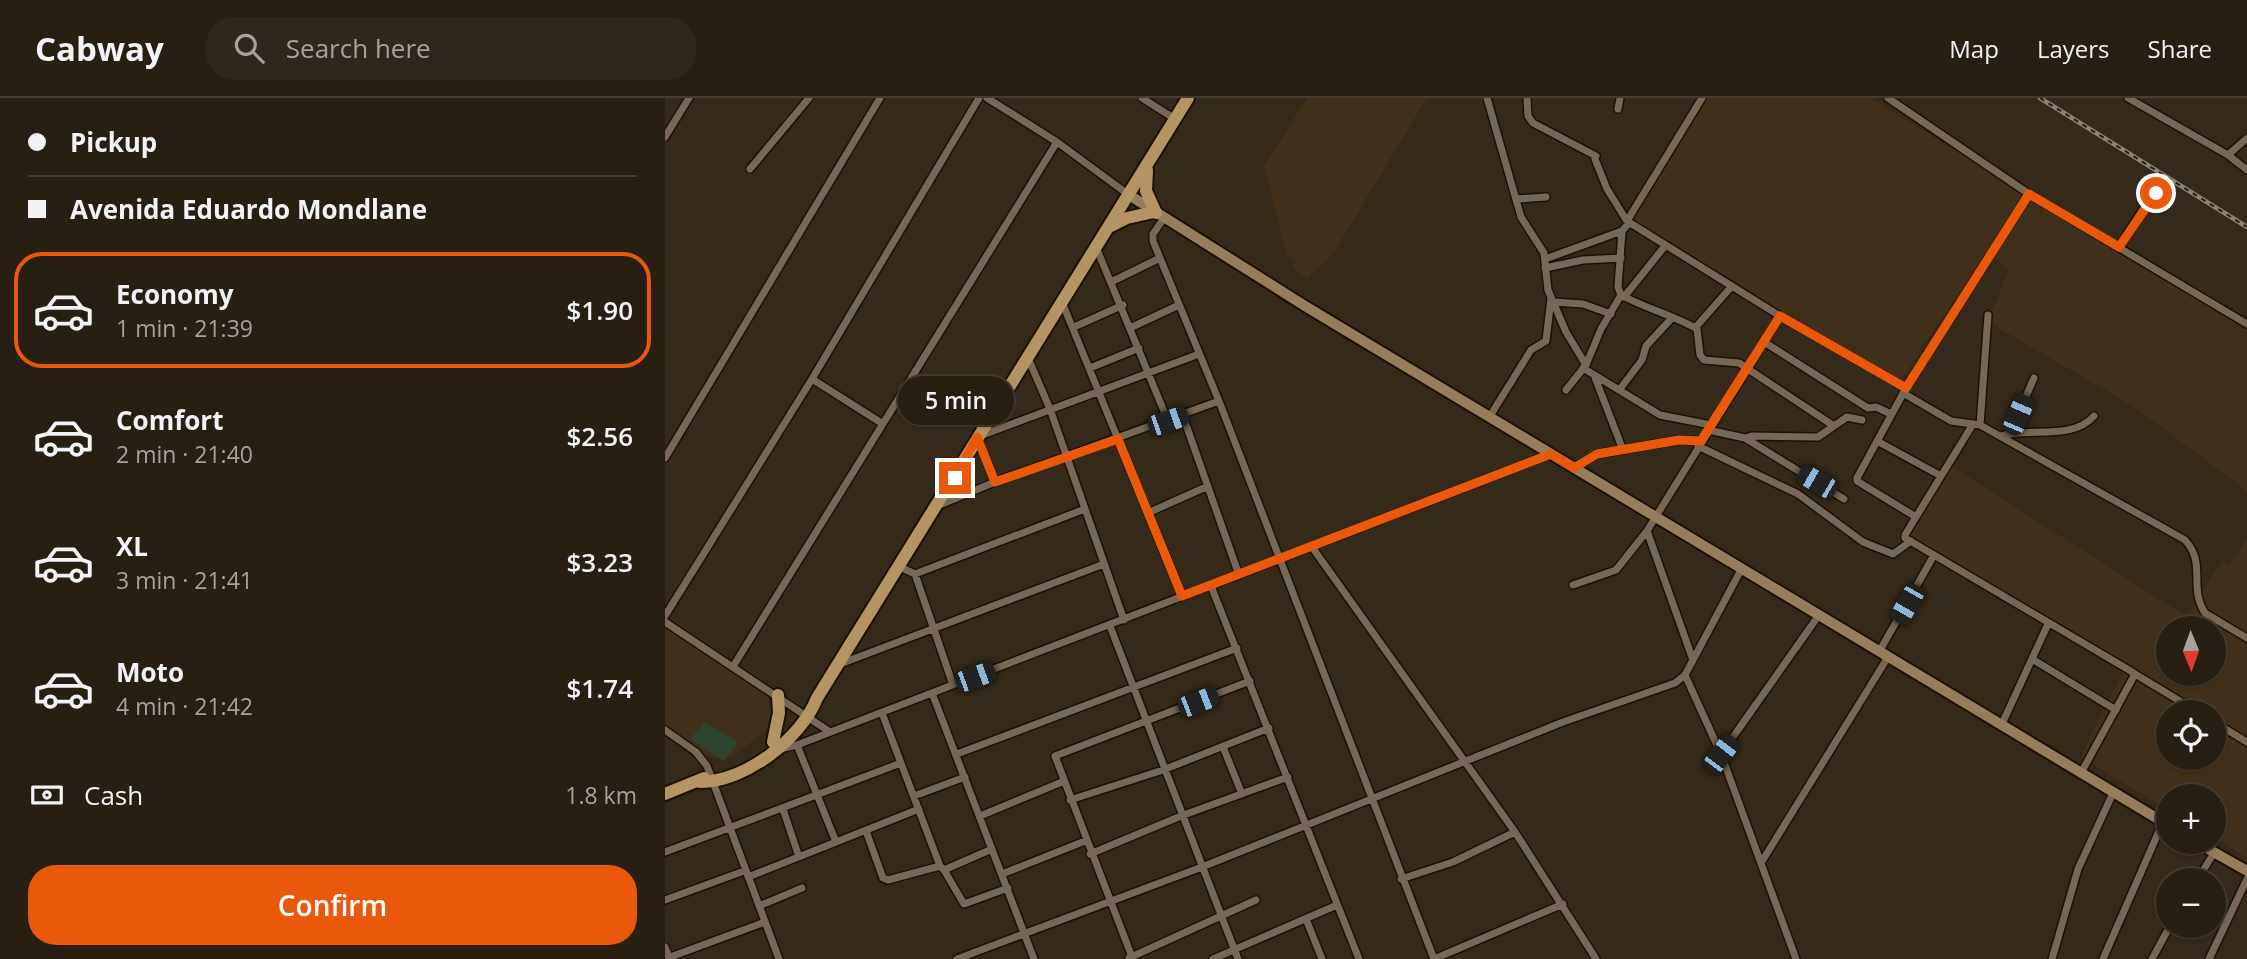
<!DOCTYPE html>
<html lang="en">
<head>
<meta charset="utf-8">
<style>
	body { margin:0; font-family:"Open Sans",sans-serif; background:#30271c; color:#f1f3f6; height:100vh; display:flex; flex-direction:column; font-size:26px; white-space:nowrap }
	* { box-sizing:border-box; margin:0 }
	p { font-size:23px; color:#a5a2a0 }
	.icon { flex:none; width:38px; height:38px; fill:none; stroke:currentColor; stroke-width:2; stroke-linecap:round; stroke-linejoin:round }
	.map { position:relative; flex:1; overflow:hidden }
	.side { display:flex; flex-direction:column; background:#281f13; width:665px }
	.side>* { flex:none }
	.top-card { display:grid; align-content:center; height:154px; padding:0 28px; background:#281f13 }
	.needle { width:46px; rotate:179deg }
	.tools { position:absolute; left:1491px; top:518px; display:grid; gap:14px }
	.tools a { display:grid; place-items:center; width:70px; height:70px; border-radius:50%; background:#281f13; box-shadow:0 2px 5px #0004,0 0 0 2px #443d33; font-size:35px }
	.end { position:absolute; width:32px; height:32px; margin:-16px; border:9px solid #ea580c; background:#fff; box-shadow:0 0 0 4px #fff }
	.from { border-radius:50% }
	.bubble { position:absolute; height:49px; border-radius:24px; background:#281f13; box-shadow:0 2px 5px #0004,0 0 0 2px #443d33; font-size:23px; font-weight:600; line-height:49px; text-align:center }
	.car { position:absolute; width:21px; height:42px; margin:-21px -10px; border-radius:9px; box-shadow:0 0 5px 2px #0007; background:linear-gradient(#222 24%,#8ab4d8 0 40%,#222 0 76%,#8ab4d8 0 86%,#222 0) }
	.top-card b { display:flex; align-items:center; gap:24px; height:66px; font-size:26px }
	.top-card b+b { border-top:2px solid #443d33 }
	.top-card i { width:18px; height:18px; background:#f1f3f6 }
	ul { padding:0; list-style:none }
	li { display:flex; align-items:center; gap:21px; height:116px; margin:0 14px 10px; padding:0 14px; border:4px solid transparent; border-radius:28px }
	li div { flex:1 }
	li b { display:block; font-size:26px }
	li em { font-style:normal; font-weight:600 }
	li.current { border-color:#ea580c }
	li>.icon { width:63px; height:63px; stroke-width:1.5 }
	.pay { display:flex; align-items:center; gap:18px; height:77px; padding:0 28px; font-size:26px }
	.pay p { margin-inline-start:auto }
	.primary-button { display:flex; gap:14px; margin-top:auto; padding:14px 28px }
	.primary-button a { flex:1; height:80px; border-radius:28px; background:#ea580c; color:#fff; font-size:28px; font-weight:600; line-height:80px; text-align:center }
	header { display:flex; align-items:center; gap:42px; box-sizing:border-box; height:98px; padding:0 35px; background:#281f13; border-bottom:2px solid #443d33 }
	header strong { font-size:33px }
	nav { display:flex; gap:38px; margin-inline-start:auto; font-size:24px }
	.search { width:490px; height:63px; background:#30271c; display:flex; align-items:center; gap:18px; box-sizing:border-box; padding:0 24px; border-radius:28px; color:#a5a2a0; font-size:26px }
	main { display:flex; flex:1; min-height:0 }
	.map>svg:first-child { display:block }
	.built { fill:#402f1a; fill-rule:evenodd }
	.green { fill:#2e4230 }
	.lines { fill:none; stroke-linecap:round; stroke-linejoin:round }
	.street-casing { stroke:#1c1104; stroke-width:10 }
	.secondary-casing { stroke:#1c1104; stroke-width:14 }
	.primary-casing { stroke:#1c1104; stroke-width:16 }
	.street { stroke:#766756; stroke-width:7 }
	.secondary { stroke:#967e5d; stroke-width:10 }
	.primary { stroke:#b59463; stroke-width:12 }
	.rail-casing { stroke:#8d8377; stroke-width:4.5 }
	.rail { stroke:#2b1f10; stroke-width:2; stroke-dasharray:5; stroke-linecap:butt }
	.route { stroke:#ea580c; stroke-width:9 }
</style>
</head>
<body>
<header>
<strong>Cabway</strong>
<div class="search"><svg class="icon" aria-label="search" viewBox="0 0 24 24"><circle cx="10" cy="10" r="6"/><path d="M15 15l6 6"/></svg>Search here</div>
<nav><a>Map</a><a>Layers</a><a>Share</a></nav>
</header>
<main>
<section class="side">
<div class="top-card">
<b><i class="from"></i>Pickup</b>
<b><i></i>Avenida Eduardo Mondlane</b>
</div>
<ul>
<li class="current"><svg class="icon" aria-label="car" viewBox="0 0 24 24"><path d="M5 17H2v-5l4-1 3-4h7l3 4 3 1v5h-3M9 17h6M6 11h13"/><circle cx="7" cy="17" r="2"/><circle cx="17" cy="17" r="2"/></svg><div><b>Economy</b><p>1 min · 21:39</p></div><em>$1.90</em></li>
<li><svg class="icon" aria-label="car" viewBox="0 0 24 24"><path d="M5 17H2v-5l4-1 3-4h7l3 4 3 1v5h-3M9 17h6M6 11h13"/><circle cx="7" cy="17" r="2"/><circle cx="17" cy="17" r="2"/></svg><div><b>Comfort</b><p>2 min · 21:40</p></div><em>$2.56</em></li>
<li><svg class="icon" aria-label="car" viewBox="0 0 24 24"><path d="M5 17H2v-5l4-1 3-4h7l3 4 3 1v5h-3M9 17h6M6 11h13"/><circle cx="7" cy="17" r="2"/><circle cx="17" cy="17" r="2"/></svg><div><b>XL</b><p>3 min · 21:41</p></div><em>$3.23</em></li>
<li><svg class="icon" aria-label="car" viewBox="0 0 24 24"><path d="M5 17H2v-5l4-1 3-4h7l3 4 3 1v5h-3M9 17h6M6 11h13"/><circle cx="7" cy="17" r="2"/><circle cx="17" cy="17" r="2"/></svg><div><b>Moto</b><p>4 min · 21:42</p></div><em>$1.74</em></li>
</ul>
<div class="pay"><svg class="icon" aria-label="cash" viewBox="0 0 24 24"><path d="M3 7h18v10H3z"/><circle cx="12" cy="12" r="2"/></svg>Cash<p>1.8 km</p></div>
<div class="primary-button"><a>Confirm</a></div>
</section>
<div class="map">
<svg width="1582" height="861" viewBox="0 0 1582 861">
	<rect width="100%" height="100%" fill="#352919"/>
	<path class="built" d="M642,0H762L668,156L642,181L627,170L630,163L621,157L599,68Z
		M1036,0H1206L1582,232V393L1468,308L1323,224L1344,171L1320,154L1240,277L1231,281L961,121Z
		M1280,364L1522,519L1557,463L1564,466L1582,441V760L1549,739V698H1503V712L1415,659L1461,568L1238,437ZM1503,530H1549V576H1503ZM1503,614H1549V660H1503Z
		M0,529L101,595L109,621L95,638L59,663L41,657L0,629Z"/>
	<path class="green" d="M39,623L73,644L59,663L26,641Z"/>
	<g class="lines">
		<defs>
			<path id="street" d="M322,0L392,44L464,97
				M477,0L510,21
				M822,0L856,119L879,155L883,192L901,234L921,267
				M862,0L863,18L868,25L931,58
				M1037,0L962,123L1115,218L1241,290
				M1223,0L1364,96L1582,226
				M1463,0L1563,57L1582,72
				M953,11L955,0
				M0,39L24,0
				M1563,57L1582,40
				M930,61L942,91L962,123
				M85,71L144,0
				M852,101L881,99
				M499,120L488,136V143L554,303L769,861L898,806
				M957,133L953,189L956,197C982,211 1010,218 1032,231L1035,257L1039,262L1074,265L1169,328
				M431,149L503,323
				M1454,149L1480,108L1495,91
				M880,161L957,133L964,125
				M880,170L918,162L956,160
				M448,183L495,160
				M959,199L1000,148
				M397,204L517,498
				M888,204L918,206L946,216
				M409,229L458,207
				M465,230L514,207
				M1030,230L1067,188
				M1099,244L1203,310L1211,309L1226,316
				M363,260L385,311L459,522
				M425,270L474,250
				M918,270L995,317L1046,327
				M929,277L958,352
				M147,281L218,326
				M955,291L977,262L981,248L1006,221
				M901,292L921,267L936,231L956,197
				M1238,295L1286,323L1315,327L1520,442C1542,466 1523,489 1540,515L1582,540
				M518,318L574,477
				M825,318L866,252L881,243L886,200
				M1315,327L1323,217
				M1043,332L1080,340L1179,401
				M1345,335L1369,280
				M1336,338C1364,329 1407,343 1429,318
				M1080,340L1087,338L1153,339L1182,319L1197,322
				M1212,343L1276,378
				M1033,348L1133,396L1198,444L1228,456L1246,443
				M0,360L215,0
				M909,370L932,356L1014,342L1036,343
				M330,384L312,339L534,256
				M272,408L330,384L554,303
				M485,414L541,389
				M1251,419L1192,383V380L1241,290L1364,96
				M647,449L850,734L931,861
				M1269,457L1240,440V437L1308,326
				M235,469L250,476L288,587
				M250,476L420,411
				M908,487L951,472L982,433
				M546,488L694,861
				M0,518L147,281L314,0
				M0,524L165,634
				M445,528L573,861
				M1214,554L1269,457L1464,572L1470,576L1416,675
				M1367,561L1451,612
				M1028,562L982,433L1115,218
				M175,566L439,466
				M69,567L392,44
				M1470,576L1533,614
				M1020,577L1056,656L1131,861
				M267,595L369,861
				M217,615L275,768
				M1549,624L1582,644
				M1337,626L1383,526
				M0,632L31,654L42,668L114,861
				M132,647L171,744
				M558,649L577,696
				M115,651L132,647L886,356
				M292,656L572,550
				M1056,656L1154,517
				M249,698L300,679
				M405,702L498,672L604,630
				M118,711L134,759
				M315,718L397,684
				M201,733L218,780L223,782L275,768L279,772L327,751
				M0,754L236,665
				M425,756L516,718L623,679
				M1096,765L1223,559
				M279,772L299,806L343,790
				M337,776L420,743
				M83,779L254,711
				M736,781L788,764L850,734
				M1532,782L1549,755
				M0,802L79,773
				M94,808L137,790
				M641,821L657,861
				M0,849L5,861
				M467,859L390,658L585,583
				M464,860L591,802
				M0,861L100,824
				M292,861L537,769L898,624L1010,585L1020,577L1077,470
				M548,861L672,807
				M1387,861L1413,771L1448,695
				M1438,861L1498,724
				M1487,861L1505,828
				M1544,861L1582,781"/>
			<path id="secondary" d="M464,97L640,208L1503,727
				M1531,744L1582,773"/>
			<path id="primary" d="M482,72L481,93L491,115
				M446,128L462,120L489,114
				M108,644L114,615L113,597
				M35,684C80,684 136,641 152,600L523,0
				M0,696L39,680"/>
		</defs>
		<use href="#street" class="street-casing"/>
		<use href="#secondary" class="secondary-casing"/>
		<use href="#primary" class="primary-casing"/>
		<use href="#street" class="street"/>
		<use href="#secondary" class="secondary"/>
		<use href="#primary" class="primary"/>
		<defs>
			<path id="rail" d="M1375,0L1582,129"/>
		</defs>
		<use href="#rail" class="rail-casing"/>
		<use href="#rail" class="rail"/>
	</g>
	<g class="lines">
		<path class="route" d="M290,380L312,339L330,384L453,341L517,498L886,356L909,370L932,356L1014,342L1036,343L1115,218L1241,290L1364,96L1454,149L1491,95"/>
	</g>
</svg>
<div class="tools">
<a><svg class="needle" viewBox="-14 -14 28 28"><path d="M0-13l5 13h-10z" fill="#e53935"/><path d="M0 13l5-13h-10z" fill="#a5a2a0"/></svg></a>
<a><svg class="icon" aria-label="locate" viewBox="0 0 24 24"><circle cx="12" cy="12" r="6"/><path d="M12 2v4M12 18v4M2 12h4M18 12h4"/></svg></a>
<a>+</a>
<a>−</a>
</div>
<i class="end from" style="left:1491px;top:95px"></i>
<i class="end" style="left:290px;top:380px"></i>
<div class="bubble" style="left:233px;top:278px;width:116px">5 min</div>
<i class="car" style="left:1353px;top:317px;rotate:23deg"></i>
<i class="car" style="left:503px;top:323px;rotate:71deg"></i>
<i class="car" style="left:1152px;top:384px;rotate:300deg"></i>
<i class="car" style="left:1242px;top:506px;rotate:210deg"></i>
<i class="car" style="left:310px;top:579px;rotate:70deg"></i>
<i class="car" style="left:533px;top:604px;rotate:69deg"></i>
<i class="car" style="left:1056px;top:656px;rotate:37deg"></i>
</div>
</main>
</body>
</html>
